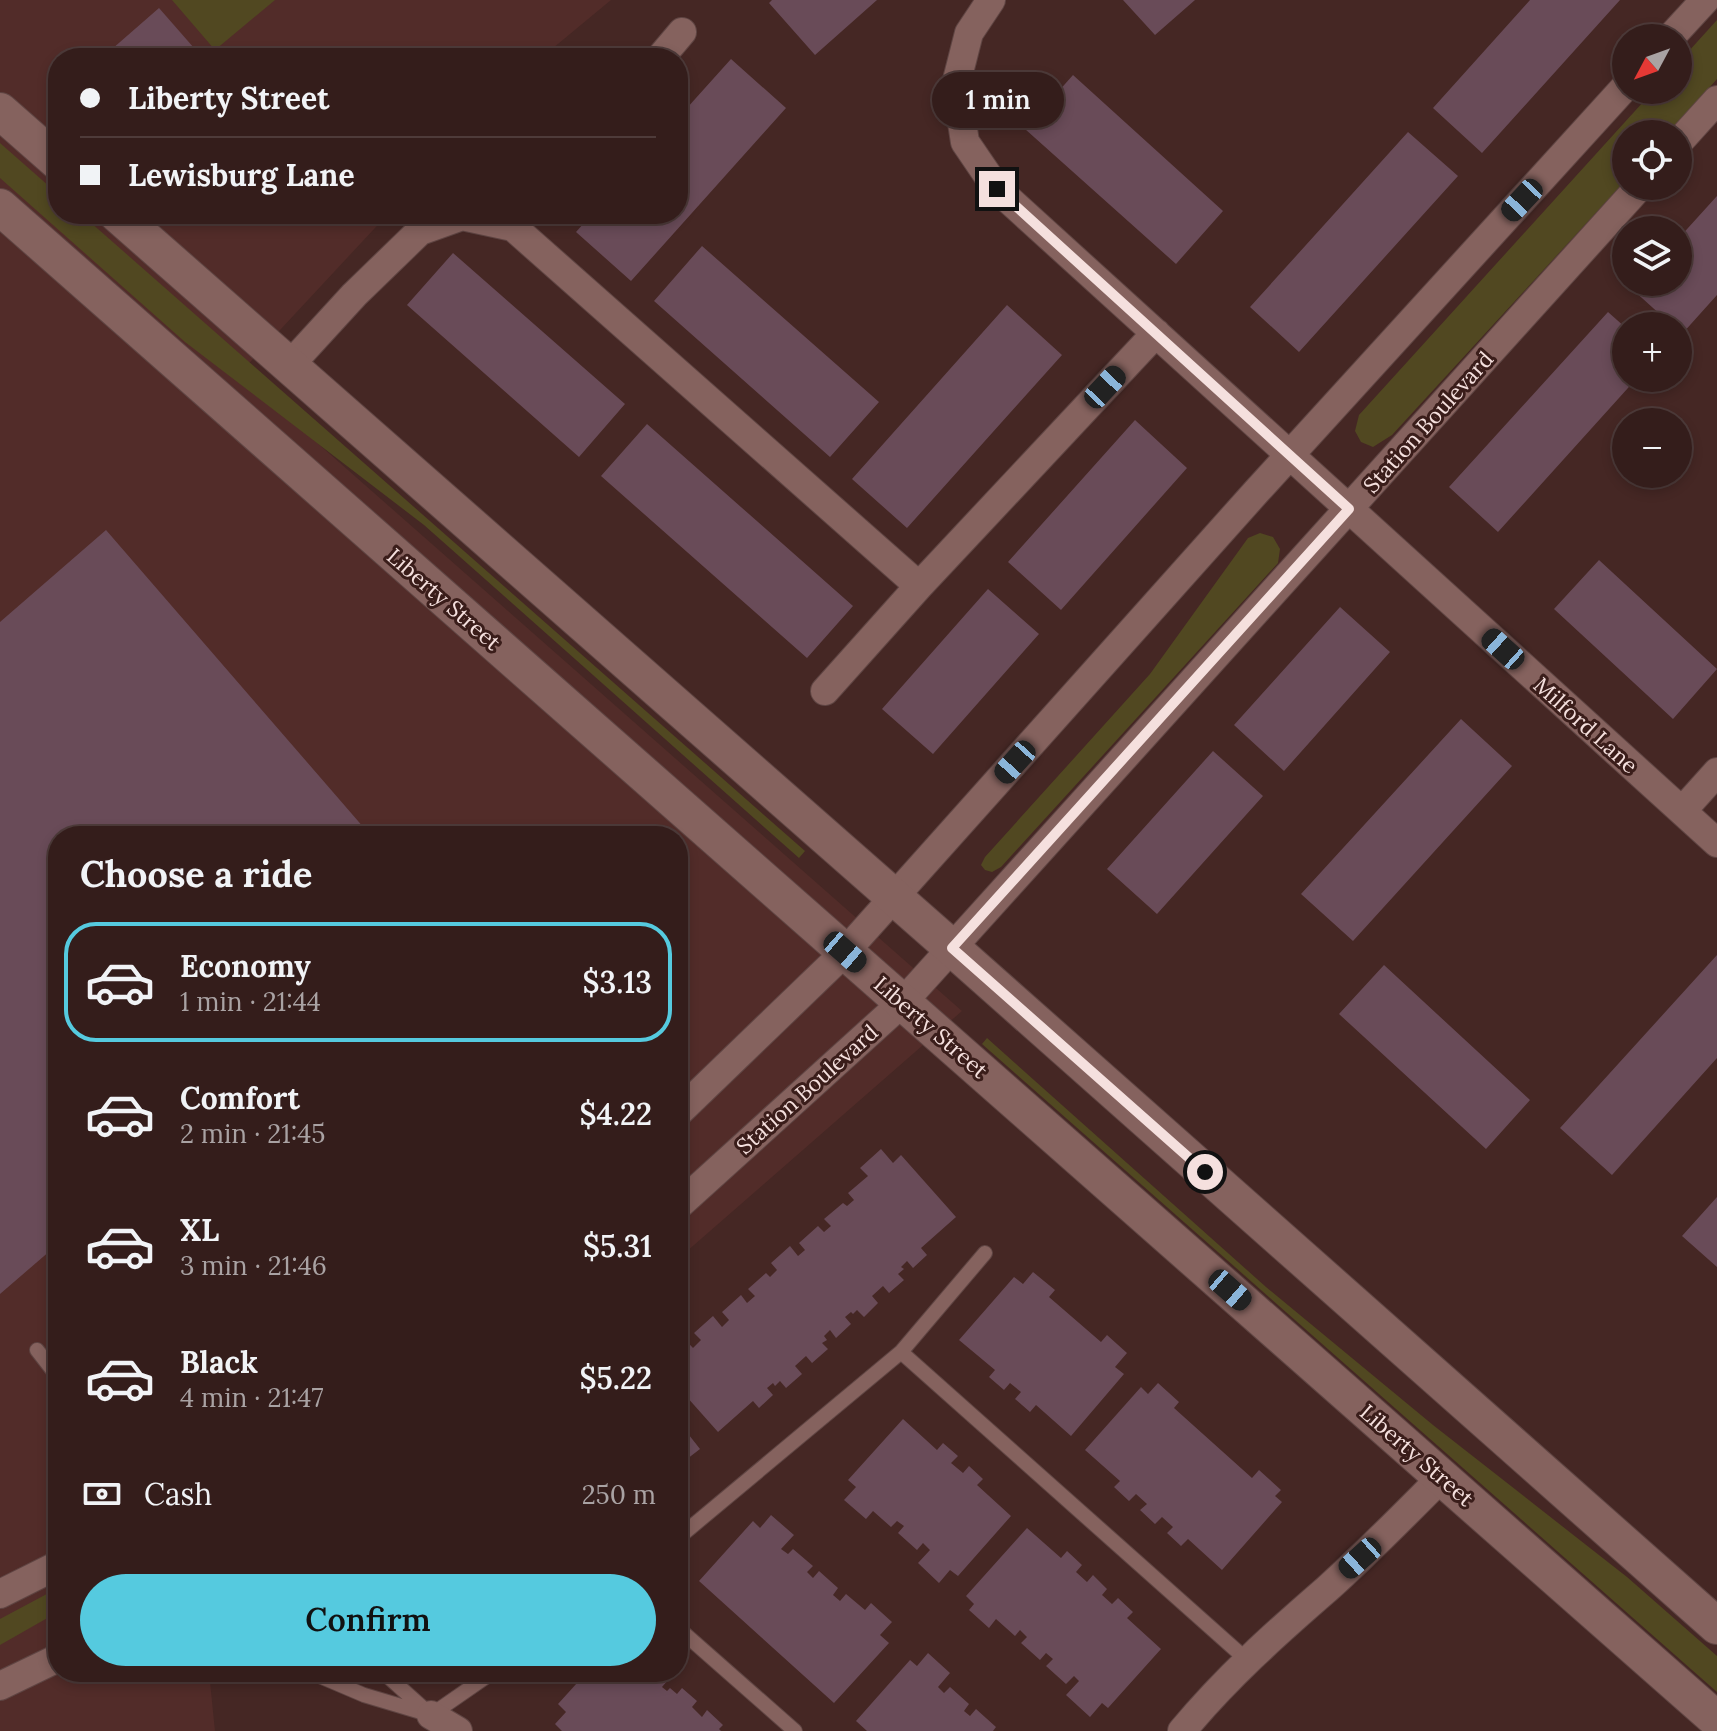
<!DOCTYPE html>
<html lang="en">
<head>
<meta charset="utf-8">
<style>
	body { margin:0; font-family:Lora,serif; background:#3f2a28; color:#f1f3f6; height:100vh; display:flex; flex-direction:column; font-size:30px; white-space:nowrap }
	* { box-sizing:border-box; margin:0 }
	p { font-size:26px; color:#a9a2a3 }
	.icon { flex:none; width:44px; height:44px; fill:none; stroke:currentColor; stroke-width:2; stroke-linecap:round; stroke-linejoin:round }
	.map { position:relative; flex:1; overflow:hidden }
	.sheet { position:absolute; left:48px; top:826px; width:640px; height:856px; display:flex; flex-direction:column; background:#341d1b; border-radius:32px; box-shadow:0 4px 12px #0003,0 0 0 2px #4e3b3a }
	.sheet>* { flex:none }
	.banner { position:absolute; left:48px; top:48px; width:640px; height:176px; border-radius:32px; box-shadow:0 4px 12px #0003,0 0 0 2px #4e3b3a; display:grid; align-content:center; height:176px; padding:0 32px; background:#341d1b }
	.needle { width:52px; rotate:229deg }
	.fabs { position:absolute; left:1612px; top:24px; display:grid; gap:16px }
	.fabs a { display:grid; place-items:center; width:80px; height:80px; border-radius:50%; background:#341d1b; box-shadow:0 4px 12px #0003,0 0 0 2px #4e3b3a; font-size:40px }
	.end { position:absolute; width:36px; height:36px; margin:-18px; border:10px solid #f5e0de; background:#111; box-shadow:0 0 0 4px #111 }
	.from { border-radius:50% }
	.bubble { position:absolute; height:56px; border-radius:28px; background:#341d1b; box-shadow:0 4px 12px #0003,0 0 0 2px #4e3b3a; font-size:26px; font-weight:600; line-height:56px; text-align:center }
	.car { position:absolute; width:24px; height:48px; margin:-24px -12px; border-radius:10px; box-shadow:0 0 6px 2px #0007; background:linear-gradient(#222 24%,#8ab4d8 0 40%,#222 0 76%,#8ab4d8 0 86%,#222 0) }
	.banner b { display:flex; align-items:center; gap:28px; height:76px; font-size:30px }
	.banner b+b { border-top:2px solid #4e3b3a }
	.banner i { width:20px; height:20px; background:#f1f3f6 }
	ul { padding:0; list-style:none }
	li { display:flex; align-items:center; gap:24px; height:120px; margin:0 16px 12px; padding:0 16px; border:4px solid transparent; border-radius:32px }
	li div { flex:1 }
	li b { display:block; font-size:30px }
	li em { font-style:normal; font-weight:600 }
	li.current { border-color:#55cadf }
	li>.icon { width:72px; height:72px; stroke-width:1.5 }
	h2 { padding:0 32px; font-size:36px; line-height:96px }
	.pay { display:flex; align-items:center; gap:20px; height:88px; padding:0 32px; font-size:30px }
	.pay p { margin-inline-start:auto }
	.button { display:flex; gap:16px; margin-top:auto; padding:16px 32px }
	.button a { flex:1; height:92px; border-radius:48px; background:#55cadf; color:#111; font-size:32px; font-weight:600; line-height:92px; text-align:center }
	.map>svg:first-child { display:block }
	.built { fill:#522c29 }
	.green { fill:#514821 }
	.building { fill:#694b58 }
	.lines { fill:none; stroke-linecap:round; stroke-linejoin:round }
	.service-casing { stroke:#5f4543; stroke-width:16 }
	.minor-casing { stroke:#5f4543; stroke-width:30 }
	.tertiary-casing { stroke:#5f4543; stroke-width:38 }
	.service { stroke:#85625e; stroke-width:14 }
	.minor { stroke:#85625e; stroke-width:28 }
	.tertiary { stroke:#85625e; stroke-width:36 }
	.route { stroke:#f5e0de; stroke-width:10 }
	.labels { text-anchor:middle; stroke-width:6; stroke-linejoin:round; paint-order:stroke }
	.street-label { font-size:22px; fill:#f5e0de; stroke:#3a1d1a }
</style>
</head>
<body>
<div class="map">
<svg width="1717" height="1731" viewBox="0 0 1717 1731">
	<rect width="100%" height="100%" fill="#452724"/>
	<path class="built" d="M0,0H611L541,58H58V214H388L239,374L962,1011L678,1259V836H58V1672H209L215,1731H0Z"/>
	<path class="green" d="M172,0H275L215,50Z
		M1717,20V79L1668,134H1626V180L1392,435L1373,447L1361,442L1355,431L1359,415L1654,90H1678V63Z
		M0,143L58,194V214H81L805,851L799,858L424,525L185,342L0,178Z
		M1260,533L1273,537L1280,549L1278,563L1001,867L992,872L985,870L981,865L985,857L1150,674L1248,538Z
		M987,1038L1266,1287L1433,1425L1627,1577L1717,1656V1692L982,1044Z
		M58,1588V1612L0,1645V1619Z"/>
	<path class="building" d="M772,0H877L815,55L769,3Z
		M1123,0H1195L1155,35Z
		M1530,0H1620L1482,153L1433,108Z
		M159,8L201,56L198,58H120L112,49Z
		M731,59L786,108L631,281L576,232L592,214H678V118Z
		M1073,75L1223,211L1176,264L1025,129Z
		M1408,132L1458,176L1299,352L1250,307Z
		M1717,196V295L1682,334L1678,326H1673L1632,289L1639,282H1678V239Z
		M702,246L879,402L830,457L654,301Z
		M453,253L625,404L579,457L407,305Z
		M1007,305L1062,355L907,528L852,479Z
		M1608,312L1626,328V378H1637L1498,532L1449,487Z
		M1135,420L1187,468L1061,610L1008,562Z
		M647,424L853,606L807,658L601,476Z
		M106,530L371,836H58V1244L0,1294V622Z
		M1599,560L1717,669L1673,719L1554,609Z
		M988,589L1039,634L933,754L882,709Z
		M1340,607L1390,652L1284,771L1234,725Z
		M1461,719L1512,766L1353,941L1301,894Z
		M1213,751L1263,796L1157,914L1107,869Z
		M1717,955V1058L1612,1175L1560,1128Z
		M1384,965L1530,1100L1486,1149L1339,1014Z
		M881,1149L893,1163L901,1155L956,1217L921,1248L927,1255L913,1268L907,1261L901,1267L904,1269L898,1274L904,1280L889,1293L883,1286L872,1296L878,1303L864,1317L857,1310L853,1314L851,1312L845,1317L851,1324L836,1338L830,1330L824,1336L827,1340L822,1343L828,1349L812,1363L806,1356L795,1366L802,1374L786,1388L780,1381L775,1386L773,1383L767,1388L773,1395L759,1408L753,1401L718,1432L678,1387V1336L680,1334L693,1348L701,1340L694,1333L713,1316L722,1327L729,1320L722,1312L741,1295L747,1303L755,1296L748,1289L766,1273L770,1277L777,1270L771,1263L790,1246L798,1256L805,1250L799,1243L818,1226L824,1232L831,1226L824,1219L843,1203L847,1206L854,1200L848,1193L868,1176L860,1168Z
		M1717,1197V1267L1682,1236Z
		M1033,1272L1055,1290L1049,1297L1101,1342L1107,1335L1127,1353L1115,1367L1124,1374L1071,1436L1036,1405L1030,1412L1015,1399L1021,1392L1010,1383L1004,1390L989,1377L995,1370L959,1340L1014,1277L1023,1284Z
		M1158,1383L1179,1402L1174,1408L1252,1478L1259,1470L1281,1490L1275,1496L1282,1502L1222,1570L1188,1539L1181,1546L1167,1533L1173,1527L1162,1517L1155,1524L1140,1510L1147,1504L1136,1494L1129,1501L1114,1487L1120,1481L1085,1450L1141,1387L1148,1394Z
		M903,1419L937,1450L943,1443L958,1456L951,1463L963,1473L969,1466L983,1479L977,1485L1011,1516L958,1576L950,1570L939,1583L918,1563L930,1550L923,1543L917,1550L898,1533L904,1526L897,1521L891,1527L873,1511L866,1519L844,1500L856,1487L848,1480Z
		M678,1421L700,1449L678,1466Z
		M771,1515L794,1535L781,1549L788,1554L793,1549L813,1566L807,1572L813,1578L819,1571L838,1588L833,1595L840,1601L846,1594L865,1610L871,1603L892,1622L880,1635L889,1643L834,1703L699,1581L753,1521L760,1528Z
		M1027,1528L1061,1558L1067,1551L1082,1565L1076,1572L1087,1582L1093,1575L1107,1589L1102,1595L1112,1604L1118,1598L1133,1612L1127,1618L1161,1649L1108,1708L1102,1703L1090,1717L1066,1695L1079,1681L1074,1676L1066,1684L1046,1666L1053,1659L1046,1653L1040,1660L1021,1643L1027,1637L1020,1630L1015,1636L996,1619L989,1628L969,1610L974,1604L966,1596Z
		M928,1653L950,1673L938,1687L944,1693L950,1687L969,1704L964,1711L970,1716L976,1709L996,1727L993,1731H867L856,1721L910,1660L917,1666Z
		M587,1672H644L647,1674L659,1672L668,1680L662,1687L667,1691L670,1688L677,1694L682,1688L697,1701L692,1707L702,1717L707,1710L723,1725L719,1729L721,1731H562L555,1724L566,1712L558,1704Z"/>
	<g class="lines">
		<defs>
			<path id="service" d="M37,1350L58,1377
				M901,1352L1247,1660
				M678,1538L901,1352L985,1253
				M678,1628L795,1731
				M310,1672L364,1695L431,1715
				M383,1672L424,1709
				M431,1715L493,1672"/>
			<path id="minor" d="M991,0L969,33L956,84L965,142L997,189L1717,843
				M1670,38L1705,0
				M660,58L682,32
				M1678,143L1717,100
				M289,366L354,295L420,231L462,216L513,227L919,586L1156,333
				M825,691L919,586
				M1682,811L1717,772
				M678,1113L845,952L1256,492L1626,86
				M678,1206L903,1002L1640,186
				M0,1594L58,1565
				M0,1686L58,1658
				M431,1715L458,1731
				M1182,1731C1226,1678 1275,1634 1327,1589C1367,1553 1404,1515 1442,1477"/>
			<path id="tertiary" d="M0,111L58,162
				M0,207L1717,1720
				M117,214L952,948L1717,1626"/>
		</defs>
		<use href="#service" class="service-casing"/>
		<use href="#minor" class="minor-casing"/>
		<use href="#tertiary" class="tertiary-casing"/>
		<use href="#service" class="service"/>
		<use href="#minor" class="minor"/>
		<use href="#tertiary" class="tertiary"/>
	</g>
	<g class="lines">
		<path class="route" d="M997,189L1349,509L952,948L1205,1172"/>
	</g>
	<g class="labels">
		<g class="street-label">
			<text transform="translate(1428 422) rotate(-48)" y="8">Station Boulevard</text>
			<text transform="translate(444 599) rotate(41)" y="8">Liberty Street</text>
			<text transform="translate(1586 725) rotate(42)" y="8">Milford Lane</text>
			<text transform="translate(931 1027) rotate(41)" y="8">Liberty Street</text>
			<text transform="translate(807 1089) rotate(-42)" y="8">Station Boulevard</text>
			<text transform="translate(1417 1455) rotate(41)" y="8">Liberty Street</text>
		</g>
	</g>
</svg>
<div class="fabs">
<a><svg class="needle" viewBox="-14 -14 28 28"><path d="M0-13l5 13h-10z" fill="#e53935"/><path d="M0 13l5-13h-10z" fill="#a9a2a3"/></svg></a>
<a><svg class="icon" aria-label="locate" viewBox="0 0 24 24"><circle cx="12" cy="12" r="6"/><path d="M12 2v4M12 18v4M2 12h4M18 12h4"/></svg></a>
<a><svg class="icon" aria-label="layers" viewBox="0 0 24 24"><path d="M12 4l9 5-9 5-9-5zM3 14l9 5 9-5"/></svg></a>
<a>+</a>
<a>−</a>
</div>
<i class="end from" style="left:1205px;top:1172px"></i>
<i class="end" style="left:997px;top:189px"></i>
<div class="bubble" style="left:932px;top:72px;width:132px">1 min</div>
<i class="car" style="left:1522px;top:200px;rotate:223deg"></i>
<i class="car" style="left:1105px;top:387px;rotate:43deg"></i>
<i class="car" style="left:1503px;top:649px;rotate:312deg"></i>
<i class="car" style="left:1015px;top:762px;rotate:222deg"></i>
<i class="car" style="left:845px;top:952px;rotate:131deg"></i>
<i class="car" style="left:1230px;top:1290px;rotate:131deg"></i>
<i class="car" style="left:1360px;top:1558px;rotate:228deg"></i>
<div class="banner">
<b><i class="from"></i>Liberty Street</b>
<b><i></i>Lewisburg Lane</b>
</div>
<section class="sheet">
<h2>Choose a ride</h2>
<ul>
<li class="current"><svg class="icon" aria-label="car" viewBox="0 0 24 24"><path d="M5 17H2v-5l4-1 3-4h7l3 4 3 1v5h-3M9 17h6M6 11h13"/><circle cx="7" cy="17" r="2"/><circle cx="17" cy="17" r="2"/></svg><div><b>Economy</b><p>1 min · 21:44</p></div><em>$3.13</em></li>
<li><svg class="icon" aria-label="car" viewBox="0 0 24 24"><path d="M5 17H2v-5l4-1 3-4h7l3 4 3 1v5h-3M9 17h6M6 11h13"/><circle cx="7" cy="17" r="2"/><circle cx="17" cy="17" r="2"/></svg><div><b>Comfort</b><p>2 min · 21:45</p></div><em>$4.22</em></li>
<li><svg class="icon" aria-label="car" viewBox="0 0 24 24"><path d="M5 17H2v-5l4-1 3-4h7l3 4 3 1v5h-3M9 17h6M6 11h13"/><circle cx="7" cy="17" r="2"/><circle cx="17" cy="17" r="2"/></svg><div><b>XL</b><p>3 min · 21:46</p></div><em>$5.31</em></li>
<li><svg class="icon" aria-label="car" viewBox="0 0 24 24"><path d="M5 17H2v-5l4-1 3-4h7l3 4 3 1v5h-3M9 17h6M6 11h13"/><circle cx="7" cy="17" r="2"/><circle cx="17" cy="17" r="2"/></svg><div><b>Black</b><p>4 min · 21:47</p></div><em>$5.22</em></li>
</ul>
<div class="pay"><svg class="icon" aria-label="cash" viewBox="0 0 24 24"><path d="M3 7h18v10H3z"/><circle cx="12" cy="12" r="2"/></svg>Cash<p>250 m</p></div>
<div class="button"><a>Confirm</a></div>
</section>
</div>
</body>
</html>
